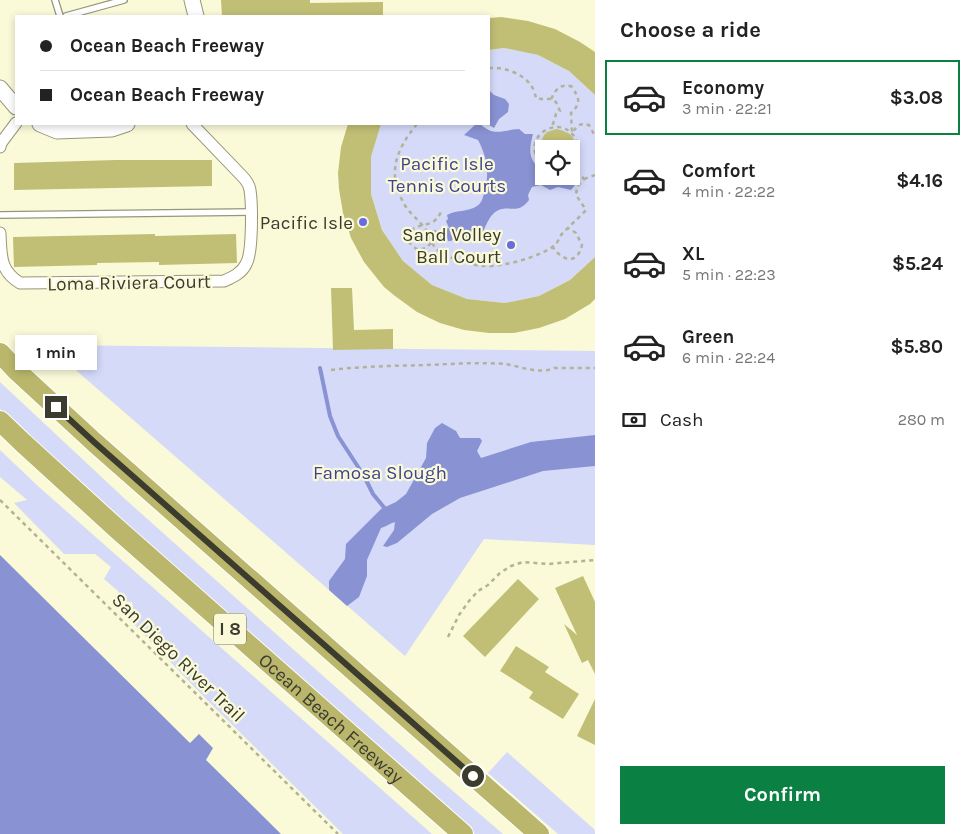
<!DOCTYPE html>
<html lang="en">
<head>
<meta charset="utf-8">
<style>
	body { margin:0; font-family:Karla,sans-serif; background:#f2f2f2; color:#222; height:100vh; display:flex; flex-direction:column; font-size:19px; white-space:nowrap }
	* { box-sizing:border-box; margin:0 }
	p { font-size:16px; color:#767676 }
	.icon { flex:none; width:28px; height:28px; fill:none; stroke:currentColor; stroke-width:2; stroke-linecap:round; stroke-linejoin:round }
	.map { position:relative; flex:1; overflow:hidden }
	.details { display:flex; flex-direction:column; background:#fff; width:375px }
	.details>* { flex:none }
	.top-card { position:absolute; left:15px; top:15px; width:475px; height:110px; border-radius:0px; box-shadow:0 2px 8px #0003; display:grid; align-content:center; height:110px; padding:0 25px; background:#fff }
	.fabs { position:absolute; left:535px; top:140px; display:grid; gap:10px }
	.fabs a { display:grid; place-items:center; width:45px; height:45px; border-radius:0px; background:#fff; box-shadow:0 2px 8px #0003; font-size:25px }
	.end { position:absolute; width:22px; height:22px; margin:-11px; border:6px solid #3b3b2e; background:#fff; box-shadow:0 0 0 2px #fff }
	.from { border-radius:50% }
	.bubble { position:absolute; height:35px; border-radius:0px; background:#fff; box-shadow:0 2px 8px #0003; font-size:16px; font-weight:700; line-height:35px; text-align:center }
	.top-card b { display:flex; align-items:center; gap:18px; height:48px; font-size:19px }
	.top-card b+b { border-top:1px solid #e0e0e0 }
	.top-card i { width:12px; height:12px; background:#222 }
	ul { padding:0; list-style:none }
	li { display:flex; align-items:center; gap:15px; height:75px; margin:0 10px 8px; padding:0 15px; border:2px solid transparent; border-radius:0px }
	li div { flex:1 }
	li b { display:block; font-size:19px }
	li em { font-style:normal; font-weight:700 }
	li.current { border-color:#0b8043 }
	li>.icon { width:45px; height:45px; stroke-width:1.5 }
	h2 { padding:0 25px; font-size:22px; line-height:60px }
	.pay { display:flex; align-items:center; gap:12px; height:55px; padding:0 25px; font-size:19px }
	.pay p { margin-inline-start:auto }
	.primary-button { display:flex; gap:10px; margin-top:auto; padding:10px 25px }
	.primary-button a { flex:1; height:58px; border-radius:0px; background:#0b8043; color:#fff; font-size:20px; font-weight:700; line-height:58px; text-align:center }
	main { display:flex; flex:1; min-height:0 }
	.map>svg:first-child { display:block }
	.green { fill:#d4daf8; fill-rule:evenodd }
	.water { fill:#8993d3 }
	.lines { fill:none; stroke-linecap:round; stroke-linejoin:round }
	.stream { stroke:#8993d3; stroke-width:4 }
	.building { fill:#c1bf75 }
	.lane-casing { stroke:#979679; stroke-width:8 }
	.street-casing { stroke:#979679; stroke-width:13 }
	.secondary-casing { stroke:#979679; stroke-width:17 }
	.highway-casing { stroke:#fff; stroke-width:22 }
	.path { stroke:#b2b299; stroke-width:2.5; stroke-dasharray:4 4; stroke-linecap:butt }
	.lane { stroke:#fff; stroke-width:5.5 }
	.street { stroke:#fff; stroke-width:11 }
	.secondary { stroke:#fff; stroke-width:15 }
	.highway { stroke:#bab76c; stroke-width:20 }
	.route { stroke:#3b3b2e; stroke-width:6 }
	.poi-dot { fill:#656ce4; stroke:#fafad9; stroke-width:2 }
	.labels { text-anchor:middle; stroke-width:4.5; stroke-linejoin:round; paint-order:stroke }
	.shield { fill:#fafad9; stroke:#747461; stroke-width:1 }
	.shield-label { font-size:18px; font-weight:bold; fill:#3b3b2e }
	.park-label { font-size:19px; fill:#3f4491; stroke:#fafad9 }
	.poi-label { font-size:19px; fill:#3b3b2e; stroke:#fafad9; text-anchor:end }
	.street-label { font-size:19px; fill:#3b3b2e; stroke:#fafad9 }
</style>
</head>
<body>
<main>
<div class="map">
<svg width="595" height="834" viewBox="0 0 595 834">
	<rect width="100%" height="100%" fill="#fafad9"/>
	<path class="green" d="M504,48L538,55L569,71L595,95V257L570,280L539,296L505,303L467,299L432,285L403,261L382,230L371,194V157L381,124H489V50ZM544,149H571V176H544Z
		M47,345L595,351V545L484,539L405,656Z
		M0,382L125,499L432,773L503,834H475L215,604L155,549L71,476L0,409Z
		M0,450L39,487L432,834H343L207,700L124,614L125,609L133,608L132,602L116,601L114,598L119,592L104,579L111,567L95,554H64L14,503L27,500L0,477Z
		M507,752L595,830V834H558L488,773Z"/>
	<path class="water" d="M489,90L494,95L505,99L509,104L508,112L499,119L494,128L487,124H489Z
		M476,124H480C494,137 503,130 519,129L525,134H533C528,153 529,160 544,173V176H567L575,185L571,190L558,187L550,190L541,185L532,187L528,195L529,200C517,217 507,202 494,213C486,220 483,237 477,239C469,241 464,236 458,234L451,241H448L447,237L446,241L435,242L430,230L441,231L449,228L446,221L448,219L447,215C455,210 468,212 477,206C481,204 483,198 484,193C490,174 487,157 478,140L464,135Z
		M442,423L456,431L460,438H480L482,441L477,451L481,458L531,442L595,435V466L543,471L460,498L432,514L397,543L387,547L383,546L394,530L395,522C390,523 386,527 381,528L367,560V576L359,597L347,606L329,590V581L345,559L346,544L381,509L396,502L406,494L426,458L427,443L435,428Z
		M0,555L190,743L199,734L213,748L206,760L281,834H0Z"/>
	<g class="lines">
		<path class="stream" d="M320,368L330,416L338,436L364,476L373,494L387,511"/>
	</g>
	<path class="building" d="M221,0H310V3L383,2V16H222Z
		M501,17L528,21L555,29L580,42L595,52V95L569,71L538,55L504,48L489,50V18Z
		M348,124H381L371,157V194L382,230L403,261L432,285L467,299L505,303L539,296L570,280L595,257V299L590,304L565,319L539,328L514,333H489L464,330L440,323L417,312L395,296L384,287L364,262L351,238L343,213L339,189L338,173L341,147Z
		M556,129L561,130L570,134L575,141L578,149H538L544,135L547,132Z
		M116,160H212V186L14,190V163Z
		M155,234V236L236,234L237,263L159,265V262L97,263V265L14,267L13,237Z
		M331,288H352L354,330L393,329V349L333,350Z
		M583,576L595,602V674L588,660L582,663L564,624L577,635L555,588Z
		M518,579L539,599L485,657L463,636Z
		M516,646L549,667L545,672L579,694L563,719L529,698L533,692L500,671Z
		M595,699V745L577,736Z"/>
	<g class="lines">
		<defs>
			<path id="lane" d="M55,0L60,16
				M66,16L124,0
				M0,215L251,212"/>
			<path id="street" d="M0,147L1,143L16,123
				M0,233C1,256 0,271 20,283L224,281C233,277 242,273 246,264C253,253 252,203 250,190C249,184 246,180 242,176L192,124"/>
			<path id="secondary" d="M192,0L196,16
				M0,88L16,107
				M40,124L57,131L112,129L127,124"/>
			<g id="highway">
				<path d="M0,353L18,372L94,442L539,834"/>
				<path id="s1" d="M0,421L23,443L115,527L463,834"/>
			</g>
		</defs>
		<use href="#lane" class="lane-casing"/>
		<use href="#street" class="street-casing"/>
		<use href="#secondary" class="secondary-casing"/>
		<use href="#highway" class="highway-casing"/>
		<path class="path" d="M489,68C503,67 520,72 530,84C533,87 535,94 536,98L541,99H551L556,102L560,111L556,114L552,127
			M551,99C556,89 560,84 571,86C579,97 582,103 571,113L572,133C578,125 579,123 589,125L595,136
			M417,124C395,151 386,175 406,207C411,214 418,220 424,227C430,235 431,246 440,252C451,259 471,265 484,266C502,267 542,257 556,244C558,242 559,237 562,234C569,226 578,219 586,210L576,195L577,187L584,179L571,164
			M544,167C513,137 566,108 577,143C580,151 577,158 571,164
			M584,179L595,175
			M431,243L426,248L418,250C414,247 408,244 408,238C408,225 426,226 433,222C437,219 439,216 441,212
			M552,246C562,261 577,266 582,245L576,233L568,228
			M331,370C363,366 395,366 427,365C453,364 479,362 505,364C520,366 538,375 554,368H595
			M0,500L338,834
			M448,637L459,615L469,601L478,591L488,585L500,573L511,566L523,562L548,564L595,560"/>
		<use href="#lane" class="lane"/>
		<use href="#street" class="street"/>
		<use href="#secondary" class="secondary"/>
		<use href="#highway" class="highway"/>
	</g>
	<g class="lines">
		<path class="route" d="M56,407L94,442L473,776"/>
	</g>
	<g class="poi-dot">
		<circle cx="363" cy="222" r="5"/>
		<circle cx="511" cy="245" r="5"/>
	</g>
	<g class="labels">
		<rect class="shield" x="214" y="613.5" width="32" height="31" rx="4"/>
		<g class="shield-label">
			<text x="230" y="635">I 8</text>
		</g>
		<g class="park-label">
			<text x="447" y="170">Pacific Isle<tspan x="447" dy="22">Tennis Courts</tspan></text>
			<text x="380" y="479">Famosa Slough</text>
		</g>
		<g class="poi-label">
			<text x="353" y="229">Pacific Isle</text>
			<text x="501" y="241">Sand Volley<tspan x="501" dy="22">Ball Court</tspan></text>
		</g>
		<g class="street-label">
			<text transform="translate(129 282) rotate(-1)" y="7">Loma Riviera Court</text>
			<text transform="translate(179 657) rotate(44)" y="7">San Diego River Trail</text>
			<text dy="7" stroke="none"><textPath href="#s1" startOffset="445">Ocean Beach Freeway</textPath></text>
		</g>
	</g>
</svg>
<div class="fabs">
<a><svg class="icon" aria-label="locate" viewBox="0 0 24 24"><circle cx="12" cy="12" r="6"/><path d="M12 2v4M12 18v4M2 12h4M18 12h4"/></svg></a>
</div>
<i class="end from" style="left:473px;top:776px"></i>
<i class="end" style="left:56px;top:407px"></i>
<div class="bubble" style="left:15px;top:335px;width:82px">1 min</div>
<div class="top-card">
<b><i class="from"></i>Ocean Beach Freeway</b>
<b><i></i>Ocean Beach Freeway</b>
</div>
</div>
<section class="details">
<h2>Choose a ride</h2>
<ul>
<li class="current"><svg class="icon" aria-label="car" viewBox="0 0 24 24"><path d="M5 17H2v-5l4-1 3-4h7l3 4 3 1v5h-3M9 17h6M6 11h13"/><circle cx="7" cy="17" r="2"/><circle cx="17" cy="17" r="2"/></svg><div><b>Economy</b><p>3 min · 22:21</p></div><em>$3.08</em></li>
<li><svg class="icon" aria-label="car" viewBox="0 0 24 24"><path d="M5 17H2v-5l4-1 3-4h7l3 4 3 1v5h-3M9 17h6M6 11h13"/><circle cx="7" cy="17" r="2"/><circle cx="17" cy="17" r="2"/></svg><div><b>Comfort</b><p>4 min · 22:22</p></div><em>$4.16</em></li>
<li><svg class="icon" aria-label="car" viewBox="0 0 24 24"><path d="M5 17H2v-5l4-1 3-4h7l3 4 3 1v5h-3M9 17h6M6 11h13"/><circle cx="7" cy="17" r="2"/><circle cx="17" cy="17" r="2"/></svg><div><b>XL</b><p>5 min · 22:23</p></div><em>$5.24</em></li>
<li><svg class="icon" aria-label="car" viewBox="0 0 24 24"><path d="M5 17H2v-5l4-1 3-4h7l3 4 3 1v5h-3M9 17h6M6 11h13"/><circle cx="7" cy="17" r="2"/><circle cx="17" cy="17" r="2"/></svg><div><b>Green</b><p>6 min · 22:24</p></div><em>$5.80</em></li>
</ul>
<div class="pay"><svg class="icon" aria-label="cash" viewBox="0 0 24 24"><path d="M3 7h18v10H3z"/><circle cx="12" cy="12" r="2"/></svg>Cash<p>280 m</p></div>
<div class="primary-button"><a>Confirm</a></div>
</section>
</main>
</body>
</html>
